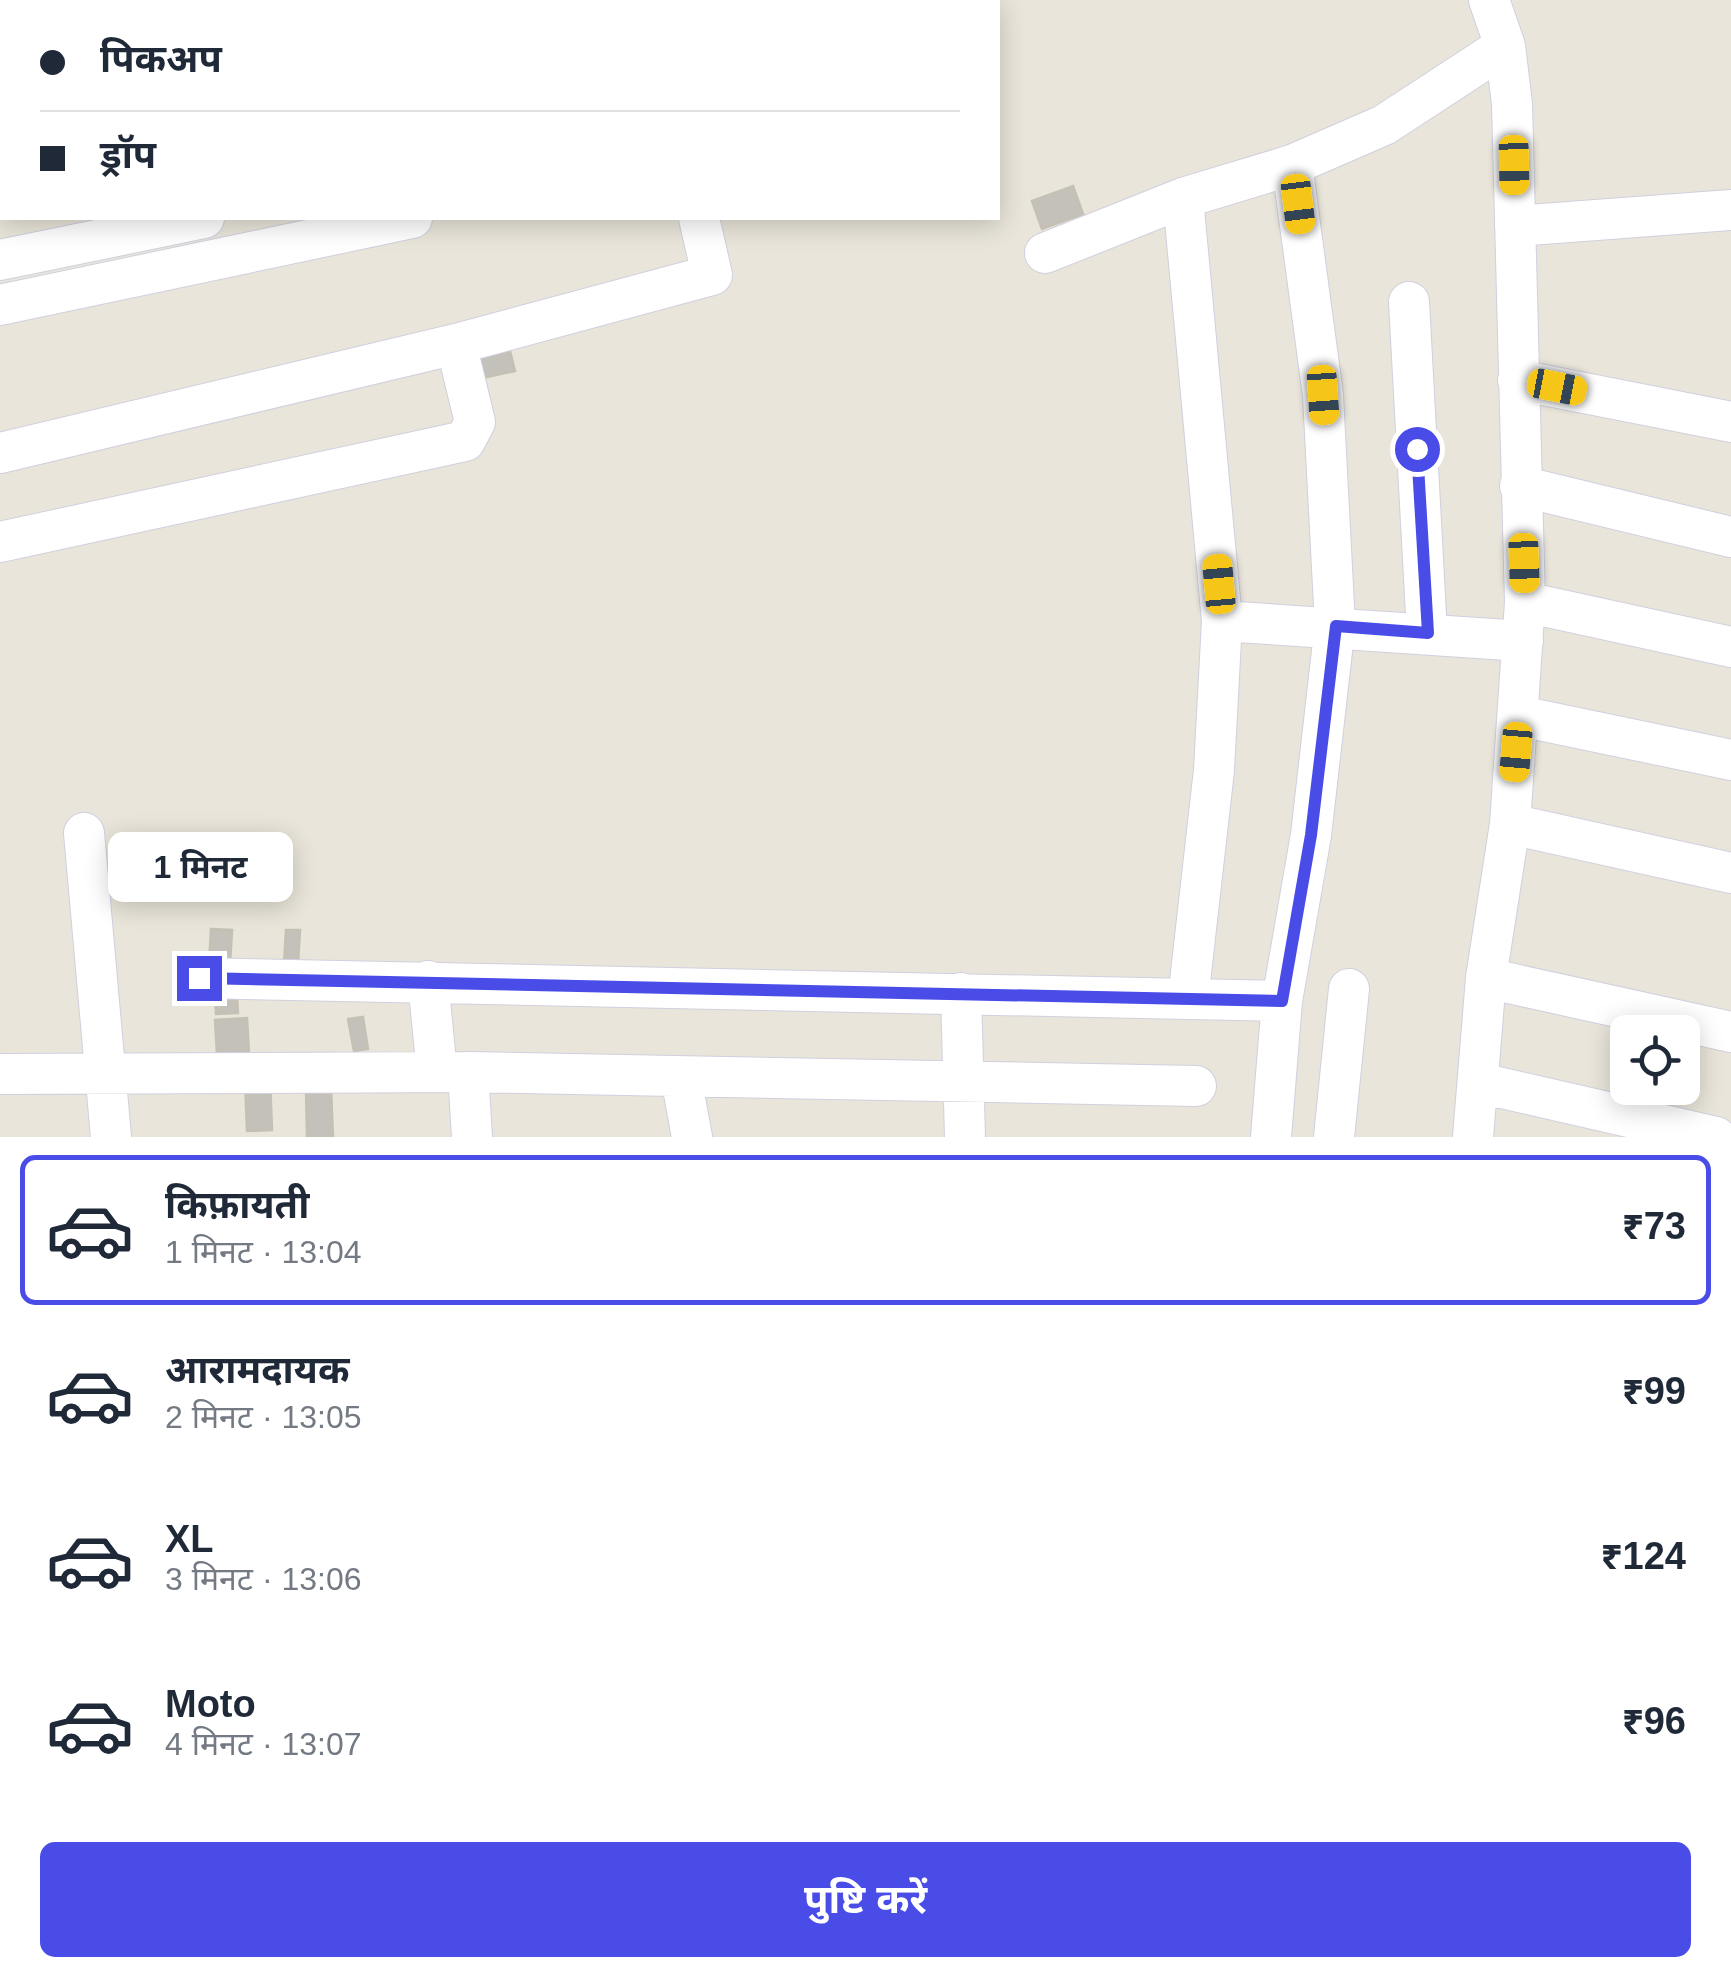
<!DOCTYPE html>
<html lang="hi">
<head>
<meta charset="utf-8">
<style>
	body { margin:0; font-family:Helvetica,"Noto Sans Devanagari",sans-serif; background:#f6f6f7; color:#1f2937; height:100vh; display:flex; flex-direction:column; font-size:38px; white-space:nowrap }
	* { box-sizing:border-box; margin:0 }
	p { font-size:32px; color:#747a83 }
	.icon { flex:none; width:55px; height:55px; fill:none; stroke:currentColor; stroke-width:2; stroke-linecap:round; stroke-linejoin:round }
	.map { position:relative; height:1137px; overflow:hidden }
	.side { display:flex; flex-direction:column; background:#fff; flex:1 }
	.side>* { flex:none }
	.hud { position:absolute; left:0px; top:0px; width:1000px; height:220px; box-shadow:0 5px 25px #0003; display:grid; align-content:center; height:220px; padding:0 40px; background:#fff }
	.buttons { position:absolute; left:1610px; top:1015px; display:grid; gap:20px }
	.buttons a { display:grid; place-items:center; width:90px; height:90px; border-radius:15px; background:#fff; box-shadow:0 5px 25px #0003; font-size:50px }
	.end { position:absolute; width:45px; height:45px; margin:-22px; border:12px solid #494ce7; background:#fff; box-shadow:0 0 0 5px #fff }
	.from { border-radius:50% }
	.bubble { position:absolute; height:70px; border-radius:15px; background:#fff; box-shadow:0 5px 25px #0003; font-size:32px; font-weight:700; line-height:70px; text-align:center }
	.car { position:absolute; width:30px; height:60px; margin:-30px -15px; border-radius:12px; box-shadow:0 0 8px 2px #0007; background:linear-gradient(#f5c518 24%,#345 0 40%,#f5c518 0 76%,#345 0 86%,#f5c518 0) }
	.hud b { display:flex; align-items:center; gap:35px; height:95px; font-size:38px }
	.hud b+b { border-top:2px solid #e0e1e3 }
	.hud i { width:25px; height:25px; background:#1f2937 }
	ul { padding:18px 0 0; list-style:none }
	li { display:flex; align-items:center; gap:30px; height:150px; margin:0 20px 15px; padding:0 20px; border:5px solid transparent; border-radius:15px }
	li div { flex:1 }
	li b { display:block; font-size:38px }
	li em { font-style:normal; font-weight:700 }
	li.selected { border-color:#494ce7 }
	li>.icon { width:90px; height:90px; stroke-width:1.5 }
	.button { display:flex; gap:20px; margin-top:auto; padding:20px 40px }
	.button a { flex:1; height:115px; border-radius:15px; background:#494ce7; color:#fff; font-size:40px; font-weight:700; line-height:115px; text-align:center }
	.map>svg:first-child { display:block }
	.building { fill:#c4c1ba; stroke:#c4c1b4; stroke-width:2.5 }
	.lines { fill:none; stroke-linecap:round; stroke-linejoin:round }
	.minor-casing { stroke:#d0d0df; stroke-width:42 }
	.minor { stroke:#fff; stroke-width:40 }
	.route { stroke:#494ce7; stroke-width:12 }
</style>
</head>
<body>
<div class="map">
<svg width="1731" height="1137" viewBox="0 0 1731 1137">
	<rect width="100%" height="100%" fill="#e9e5da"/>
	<path class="building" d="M1073,186L1083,214L1042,229L1032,201Z
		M507,339L515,371L473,380L466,350Z
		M211,929L232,930L230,966L209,964Z
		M286,930H300L298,965L284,964Z
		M236,981L238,1013L216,1014L214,982Z
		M363,1017L368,1049L354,1051L348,1019Z
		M247,1018L249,1053L217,1055L215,1020Z
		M270,1079L272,1130L247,1131L245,1080Z
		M331,1087L333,1137H307L306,1088Z"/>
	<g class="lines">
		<defs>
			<path id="minor" d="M91,0V2
				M352,0V2
				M489,0V2
				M653,0V2
				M31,2L42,0
				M875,2L884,0
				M0,9H2
				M0,120L2,119
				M1183,198L1222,621L1214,770L1188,999
				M1515,226L1731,210
				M1045,253L1183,198L1292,165L1384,125L1505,46
				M0,260L204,218
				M1409,302L1427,633
				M0,305L412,218
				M1518,380L1731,422
				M0,453L456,344L712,275L699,218
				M1520,486L1731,537
				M0,542L465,441L475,422L456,344
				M1525,602L1731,647
				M1222,621L1523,641
				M1520,716L1731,760
				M1510,824L1731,873
				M84,833L111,1137
				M199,978L1282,1001
				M1486,978L1731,1032
				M428,981L437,1072
				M961,993L965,1137
				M468,1072L472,1137
				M0,1074L468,1072L1196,1086
				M681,1077L692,1137
				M1480,1083L1716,1137
				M1271,1137L1282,1001L1311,835L1335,625L1323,395L1292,165
				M1334,1137L1349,989
				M1473,1137L1486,978L1510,824L1525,602L1512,104L1505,46L1489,0"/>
		</defs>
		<use href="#minor" class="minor-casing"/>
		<use href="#minor" class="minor"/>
	</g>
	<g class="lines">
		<path class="route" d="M199,978L1282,1001L1311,835L1336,626L1428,633L1417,449"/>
	</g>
</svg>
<div class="buttons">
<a><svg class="icon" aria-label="locate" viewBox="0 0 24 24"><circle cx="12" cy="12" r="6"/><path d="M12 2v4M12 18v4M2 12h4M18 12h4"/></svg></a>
</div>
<i class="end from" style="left:1417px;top:449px"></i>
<i class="end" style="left:199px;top:978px"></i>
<div class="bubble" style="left:108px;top:832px;width:185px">1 मिनट</div>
<i class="car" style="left:1514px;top:165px;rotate:179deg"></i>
<i class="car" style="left:1298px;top:204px;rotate:173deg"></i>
<i class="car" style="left:1557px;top:387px;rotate:101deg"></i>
<i class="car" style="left:1323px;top:395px;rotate:176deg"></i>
<i class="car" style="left:1524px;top:563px;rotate:178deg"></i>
<i class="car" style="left:1219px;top:584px;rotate:355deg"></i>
<i class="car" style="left:1516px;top:752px;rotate:185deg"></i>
<div class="hud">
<b><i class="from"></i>पिकअप</b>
<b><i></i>ड्रॉप</b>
</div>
</div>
<section class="side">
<ul>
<li class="selected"><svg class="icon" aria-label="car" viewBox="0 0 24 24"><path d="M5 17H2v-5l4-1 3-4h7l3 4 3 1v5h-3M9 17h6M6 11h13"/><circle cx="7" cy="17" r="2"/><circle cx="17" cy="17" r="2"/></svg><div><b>किफ़ायती</b><p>1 मिनट · 13:04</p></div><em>₹73</em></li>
<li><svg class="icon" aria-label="car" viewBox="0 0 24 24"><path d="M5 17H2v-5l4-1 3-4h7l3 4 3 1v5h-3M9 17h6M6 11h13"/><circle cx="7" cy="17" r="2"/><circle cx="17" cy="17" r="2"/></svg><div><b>आरामदायक</b><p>2 मिनट · 13:05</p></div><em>₹99</em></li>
<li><svg class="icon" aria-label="car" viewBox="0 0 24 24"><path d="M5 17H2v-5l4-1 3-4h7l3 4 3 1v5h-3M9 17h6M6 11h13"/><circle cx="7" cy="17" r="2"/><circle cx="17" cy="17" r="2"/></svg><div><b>XL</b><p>3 मिनट · 13:06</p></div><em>₹124</em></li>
<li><svg class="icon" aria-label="car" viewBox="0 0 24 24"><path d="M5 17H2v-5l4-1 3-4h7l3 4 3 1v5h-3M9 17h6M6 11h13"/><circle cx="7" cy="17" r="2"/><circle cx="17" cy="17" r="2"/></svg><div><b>Moto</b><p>4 मिनट · 13:07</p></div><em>₹96</em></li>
</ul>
<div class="button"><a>पुष्टि करें</a></div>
</section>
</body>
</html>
